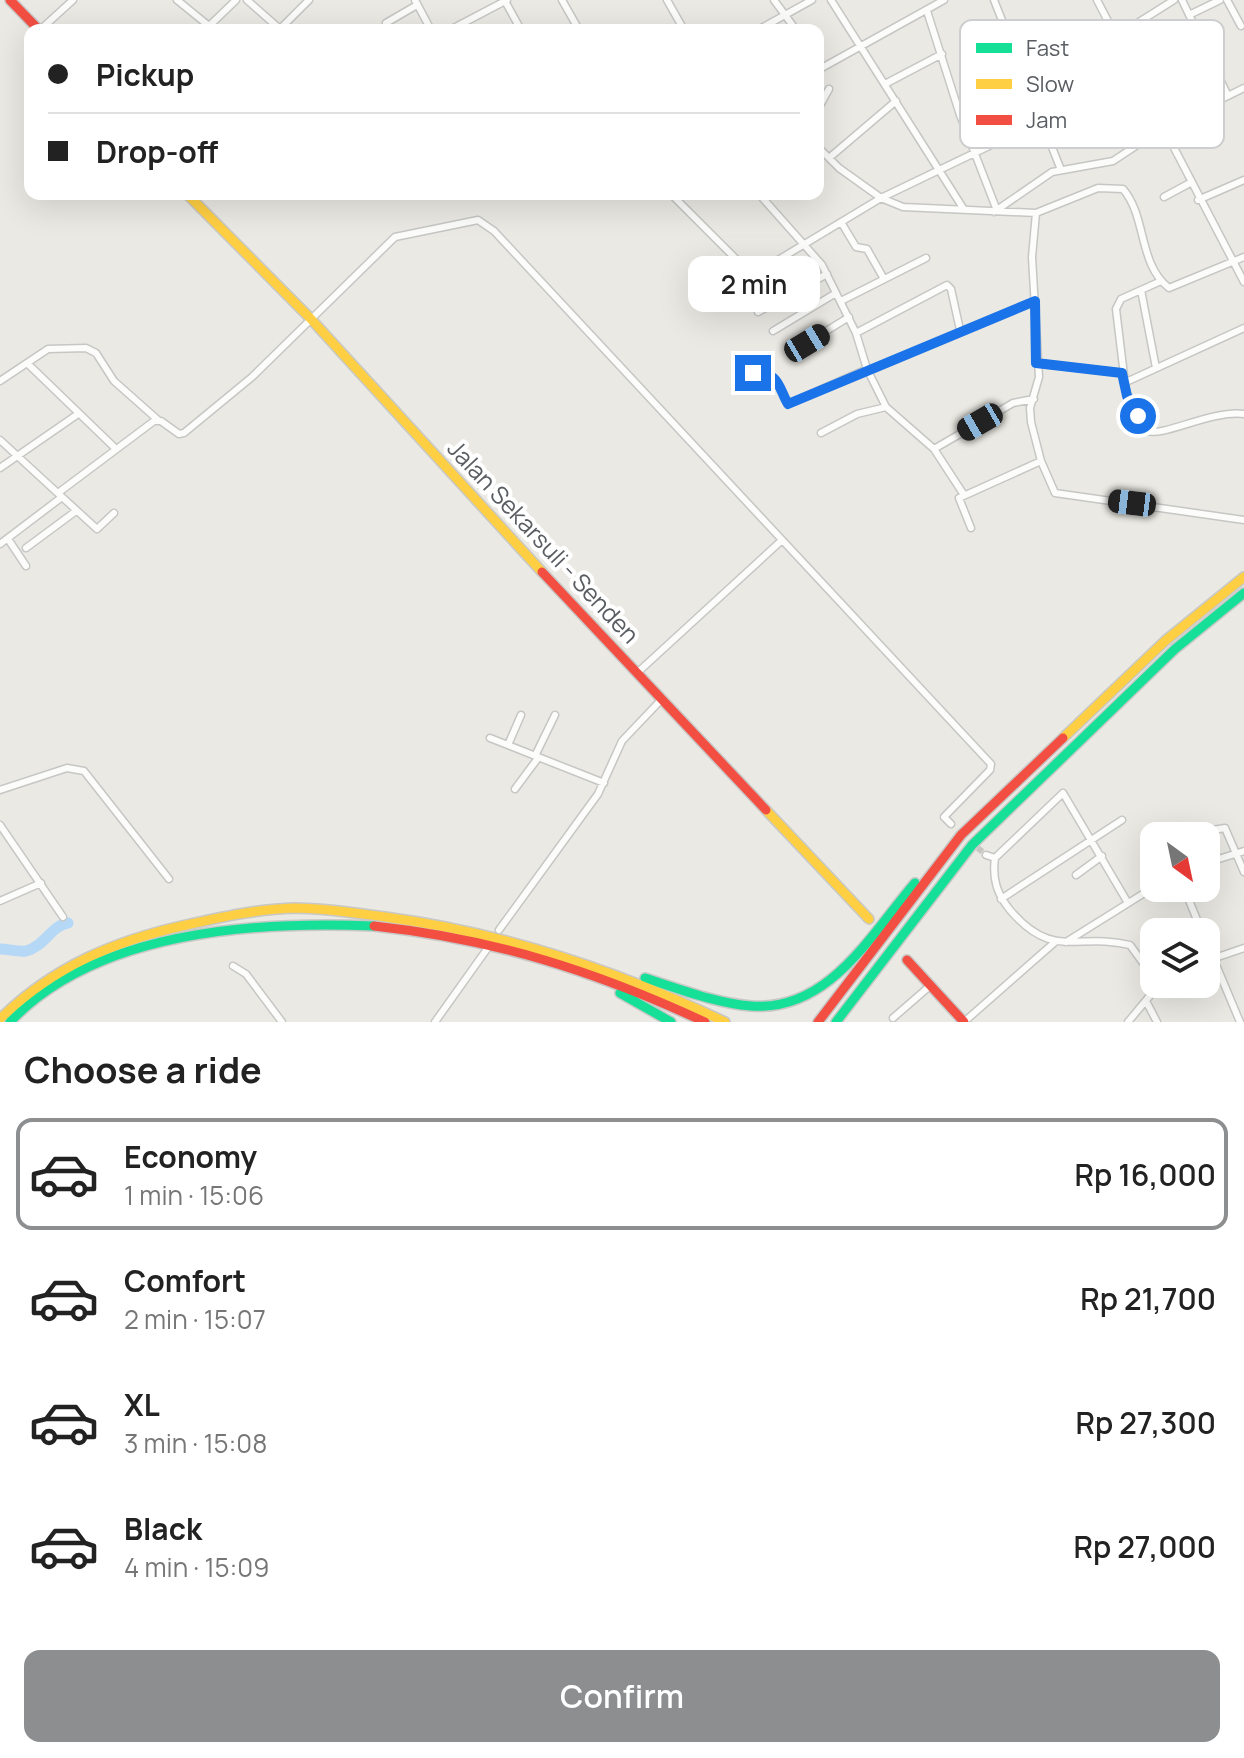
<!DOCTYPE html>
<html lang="en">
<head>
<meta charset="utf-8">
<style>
	body { margin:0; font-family:Manrope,sans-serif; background:#f2f2f2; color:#222; height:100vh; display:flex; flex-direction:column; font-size:30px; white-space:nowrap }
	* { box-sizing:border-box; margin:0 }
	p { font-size:26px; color:#767676 }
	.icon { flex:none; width:44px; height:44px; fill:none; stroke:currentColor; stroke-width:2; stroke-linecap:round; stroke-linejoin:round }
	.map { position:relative; height:1022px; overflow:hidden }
	.details { display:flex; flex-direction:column; background:#fff; flex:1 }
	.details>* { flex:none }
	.guide { position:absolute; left:24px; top:24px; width:800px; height:176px; border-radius:16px; box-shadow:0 8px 32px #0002; display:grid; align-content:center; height:176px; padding:0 24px; background:#fff }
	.needle { width:52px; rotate:147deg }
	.buttons { position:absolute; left:1140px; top:822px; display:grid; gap:16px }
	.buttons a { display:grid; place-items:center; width:80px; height:80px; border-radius:16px; background:#fff; box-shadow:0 8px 32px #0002; font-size:40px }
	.end { position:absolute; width:36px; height:36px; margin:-18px; border:10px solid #1a73e8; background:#fff; box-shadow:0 0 0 4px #fff }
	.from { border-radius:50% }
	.bubble { position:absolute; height:56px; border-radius:16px; background:#fff; box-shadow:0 8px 32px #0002; font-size:26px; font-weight:600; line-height:56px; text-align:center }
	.car { position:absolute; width:24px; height:48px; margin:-24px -12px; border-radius:10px; box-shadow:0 0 6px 2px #0007; background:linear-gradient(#222 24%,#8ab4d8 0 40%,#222 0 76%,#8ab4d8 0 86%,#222 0) }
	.guide b { display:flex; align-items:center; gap:28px; height:76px; font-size:30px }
	.guide b+b { border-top:2px solid #e0e0e0 }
	.guide i { width:20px; height:20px; background:#222 }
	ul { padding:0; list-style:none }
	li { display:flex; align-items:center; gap:24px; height:112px; margin:0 16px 12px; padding:0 8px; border:4px solid transparent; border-radius:16px }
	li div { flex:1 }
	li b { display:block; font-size:30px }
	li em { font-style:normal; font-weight:600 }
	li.on { border-color:#8c8e8f }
	li>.icon { width:72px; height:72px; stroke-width:1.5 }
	h2 { padding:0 24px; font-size:36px; line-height:96px }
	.action { display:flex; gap:16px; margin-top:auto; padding:16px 24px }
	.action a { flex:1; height:92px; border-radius:16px; background:#8c8e8f; color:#fff; font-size:32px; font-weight:600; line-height:92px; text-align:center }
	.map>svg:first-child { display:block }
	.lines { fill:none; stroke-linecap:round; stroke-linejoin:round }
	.river { stroke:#b5d8f7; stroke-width:11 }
	.street-tunnel { stroke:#c6c6c3; stroke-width:6; stroke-dasharray:6 3; stroke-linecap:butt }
	.street-casing { stroke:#c6c7c5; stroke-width:9 }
	.fast-casing { stroke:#c7c8c7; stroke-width:12 }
	.slow-casing { stroke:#c7c8c7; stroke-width:12 }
	.jam-casing { stroke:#c7c8c7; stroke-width:12 }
	.street { stroke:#fcfcfb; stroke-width:6 }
	.fast { stroke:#16e098; stroke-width:9 }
	.slow { stroke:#ffcf43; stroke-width:9 }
	.jam { stroke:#f24e42; stroke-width:9 }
	.route { stroke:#1a73e8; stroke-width:10 }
	.labels { text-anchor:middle; stroke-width:8; stroke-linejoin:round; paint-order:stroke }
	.street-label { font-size:24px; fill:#595d62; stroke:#fff }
	.key { fill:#fff; stroke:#cdced0; stroke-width:2 }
	.key-label { font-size:22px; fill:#595d62 }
</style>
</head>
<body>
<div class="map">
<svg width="1244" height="1022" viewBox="0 0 1244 1022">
	<rect width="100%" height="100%" fill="#eae9e3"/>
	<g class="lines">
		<path class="river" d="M0,949C9,949 17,952 26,951C44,947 52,925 68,923"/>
		<path class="street-tunnel" d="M971,842L986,855"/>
		<defs>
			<path id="street" d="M177,0L209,26
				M247,0L281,30
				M415,0L431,30
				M562,0L579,30
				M667,0L684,30
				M774,0L796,30
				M831,0L963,208
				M994,0L1061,170
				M1097,0L1244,282
				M1182,0L1228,96
				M1227,0L1241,26
				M505,1L521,30
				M927,11L960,115L996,208
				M1189,15L1220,0
				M386,23L417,5
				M40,30L73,0
				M205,30L236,0
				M279,30L309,0
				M450,30L507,0
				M758,30L812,0
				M818,70L944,0
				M1133,73L1201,39
				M885,84L942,54
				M818,109L829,89
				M1022,129L1010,103L1174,0
				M1045,130L1138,83
				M818,147L839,168L881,198L903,207L1036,213L1098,188L1123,189C1147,217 1138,264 1169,288L1244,257
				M829,158L896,101
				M671,194L753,276
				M759,194L822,265L856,333L867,369L886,407L934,449L964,495
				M1164,197L1190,183
				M1198,200L1244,180
				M994,212L1052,172L1113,161L1163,128L1244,88
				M1036,213L1032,257L1039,377L1030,408L1031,422L1041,461L1055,493L1244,520
				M841,222L856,247L867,249L884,279
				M1161,281L1121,299L1116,309L1126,392L1147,431C1164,437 1211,410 1244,414
				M1141,290L1156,368
				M725,292L881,198L1041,121
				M841,301L926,258
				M758,312L827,274
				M773,331L836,293
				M856,333L947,285L951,289L960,330
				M807,343L849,317
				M27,363L116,449
				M1036,363L1122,373
				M745,365L753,373C780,372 778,387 788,404L867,369
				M868,371L1035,301
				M0,381L48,349L86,348L96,353L114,381L158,420
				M1124,383L1244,328
				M821,433L857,414L886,407
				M0,440L62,497L0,544
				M934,449L1013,403L1034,399
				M0,468L78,414
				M58,493L154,421H161L179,434L184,433L252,377L395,237L478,220L494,231L991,764L990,770L944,817L951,824
				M62,497L97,529L114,513
				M971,528L959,498L1041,461
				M8,539L26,566
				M26,548L76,511
				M637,673L781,541
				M490,738L604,783
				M508,745L521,715
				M535,756L555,715
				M515,789L538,758
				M0,790L67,768L84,771L169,879
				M0,825L63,917
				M1213,830L1225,828L1244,872
				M986,855L995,858C992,879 997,894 1010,910C1053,961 1077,932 1130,945L1154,978
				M995,858L1063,793L1128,903
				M1206,863L1244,851
				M1076,875L1102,856
				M1184,888L1202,932
				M1001,899L1122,820
				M0,901L41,883
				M499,930L598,794L622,741L661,700
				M1206,941L1240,1022
				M1066,942L1154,887
				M1206,961L1244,948
				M233,966L246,974L282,1022
				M1146,1001L1157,1022
				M893,1018L931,985
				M435,1022L487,949
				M964,1022L1055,942
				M1128,1022L1153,992L1156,984"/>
			<path id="fast" d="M645,978C680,989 715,1003 751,1006C829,1012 871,934 915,883
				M620,993L671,1022
				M10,1022C96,931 256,921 374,926
				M836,1022L972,845L1175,649L1244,593"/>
			<path id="slow" d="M187,194L310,318L542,572
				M1063,738L1165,641L1244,577
				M766,810L869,919
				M0,1019C53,967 114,941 186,925C222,917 258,909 294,908C324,908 355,913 385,917C505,933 616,970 725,1022"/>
			<path id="jam" d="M10,0L39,30
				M542,572L766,810
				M374,926C495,939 595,971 705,1022
				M907,960L964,1022
				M818,1022L961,835L1063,738"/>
		</defs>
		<use href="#street" class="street-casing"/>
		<use href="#fast" class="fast-casing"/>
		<use href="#slow" class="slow-casing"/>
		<use href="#jam" class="jam-casing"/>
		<use href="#street" class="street"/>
		<use href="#fast" class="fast"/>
		<use href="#slow" class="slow"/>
		<use href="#jam" class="jam"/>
	</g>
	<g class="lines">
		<path class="route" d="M753,373C780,372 778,387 788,404L1035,301L1036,363L1122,373L1127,396L1138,416"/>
	</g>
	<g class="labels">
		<g class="street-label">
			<text transform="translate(543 542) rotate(47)" y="8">Jalan Sekarsuli - Senden</text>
		</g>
	</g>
	<rect x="960" y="20" width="264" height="128" rx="12" class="key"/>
	<rect x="976" y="43" width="36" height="10" fill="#16e098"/>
	<rect x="976" y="79" width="36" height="10" fill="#ffcf43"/>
	<rect x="976" y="115" width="36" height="10" fill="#f24e42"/>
	<g class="key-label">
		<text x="1026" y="56">Fast</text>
		<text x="1026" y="92">Slow</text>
		<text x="1026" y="128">Jam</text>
	</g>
</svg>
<div class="buttons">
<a><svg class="needle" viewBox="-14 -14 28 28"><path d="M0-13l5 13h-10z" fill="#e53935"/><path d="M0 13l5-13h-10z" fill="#767676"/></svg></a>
<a><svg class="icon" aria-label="layers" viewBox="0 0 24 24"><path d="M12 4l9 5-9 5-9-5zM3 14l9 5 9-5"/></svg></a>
</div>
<i class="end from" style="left:1138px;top:416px"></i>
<i class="end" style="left:753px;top:373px"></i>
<div class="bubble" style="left:688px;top:256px;width:132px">2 min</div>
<i class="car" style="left:807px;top:343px;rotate:59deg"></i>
<i class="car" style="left:980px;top:422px;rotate:240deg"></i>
<i class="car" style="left:1132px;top:503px;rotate:277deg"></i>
<div class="guide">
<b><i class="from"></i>Pickup</b>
<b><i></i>Drop-off</b>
</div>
</div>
<section class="details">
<h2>Choose a ride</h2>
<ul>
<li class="on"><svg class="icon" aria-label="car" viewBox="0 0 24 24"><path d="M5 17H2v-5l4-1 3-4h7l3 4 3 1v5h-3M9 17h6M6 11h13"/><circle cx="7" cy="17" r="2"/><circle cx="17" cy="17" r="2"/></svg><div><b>Economy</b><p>1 min · 15:06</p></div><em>Rp 16,000</em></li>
<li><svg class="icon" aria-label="car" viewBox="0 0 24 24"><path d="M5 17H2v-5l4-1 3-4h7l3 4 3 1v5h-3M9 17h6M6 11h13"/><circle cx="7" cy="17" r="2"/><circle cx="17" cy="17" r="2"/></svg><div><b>Comfort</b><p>2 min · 15:07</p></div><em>Rp 21,700</em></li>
<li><svg class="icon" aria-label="car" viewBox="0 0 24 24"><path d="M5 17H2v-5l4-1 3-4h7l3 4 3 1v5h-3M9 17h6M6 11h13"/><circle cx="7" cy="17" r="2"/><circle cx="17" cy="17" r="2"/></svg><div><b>XL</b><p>3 min · 15:08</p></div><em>Rp 27,300</em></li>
<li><svg class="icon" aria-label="car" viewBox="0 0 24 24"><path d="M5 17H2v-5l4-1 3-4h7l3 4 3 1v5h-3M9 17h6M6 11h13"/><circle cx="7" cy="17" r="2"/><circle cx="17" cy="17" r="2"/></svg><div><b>Black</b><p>4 min · 15:09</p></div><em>Rp 27,000</em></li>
</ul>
<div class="action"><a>Confirm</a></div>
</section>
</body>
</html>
